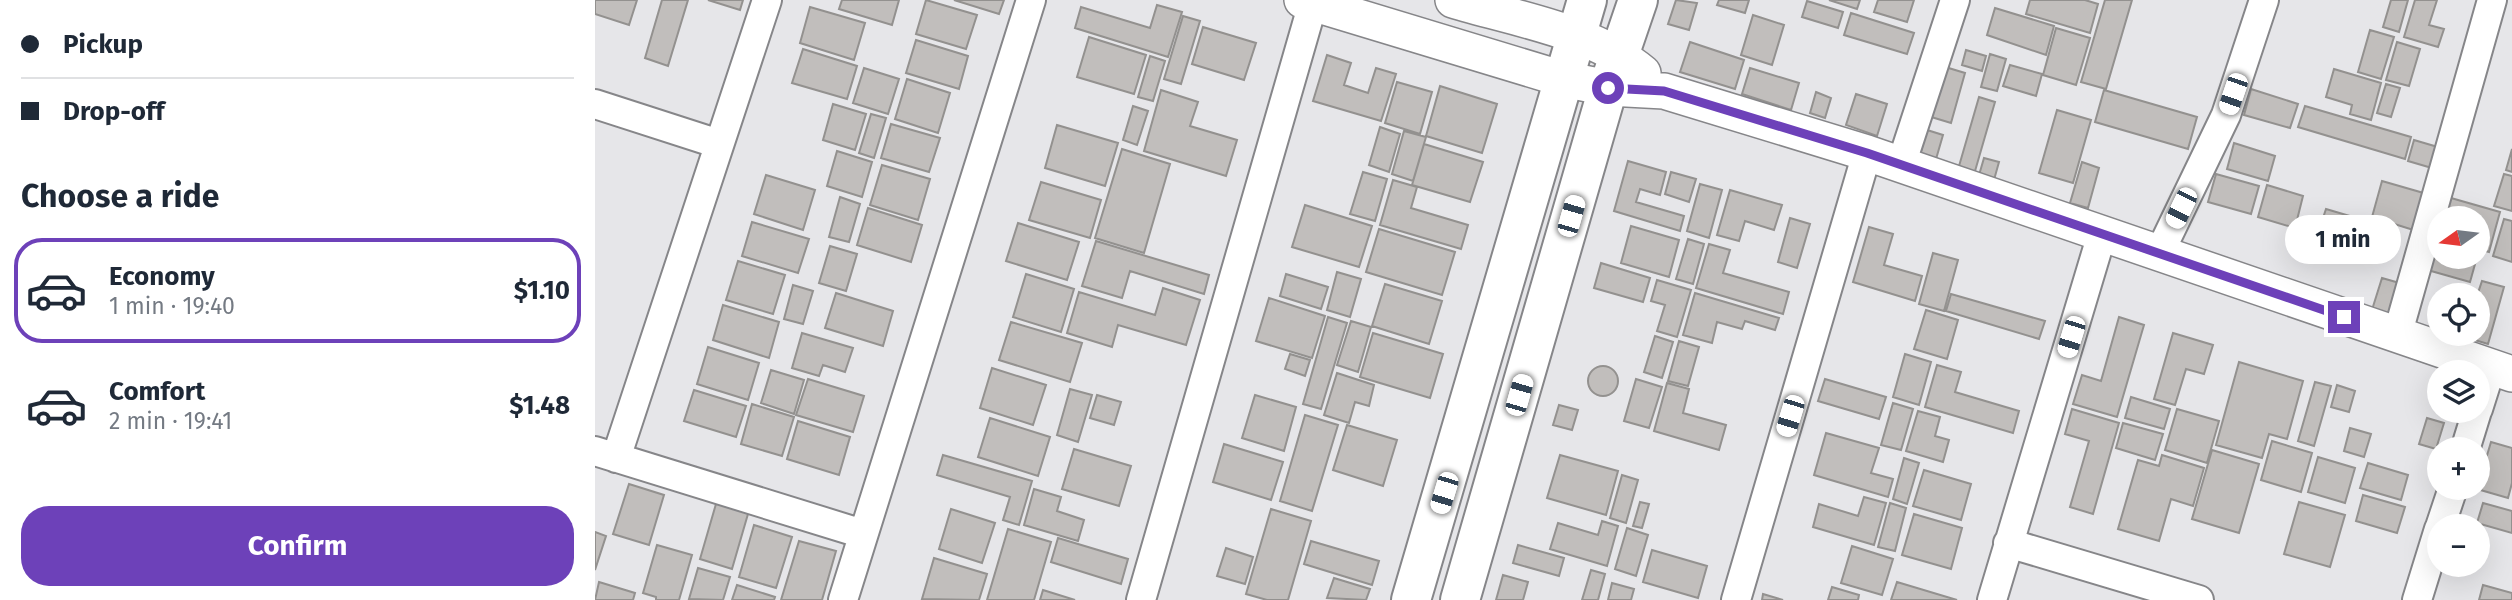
<!DOCTYPE html>
<html lang="en">
<head>
<meta charset="utf-8">
<style>
	body { margin:0; font-family:"Fira Sans",sans-serif; background:#f2f2f3; color:#1f2937; height:100vh; display:flex; flex-direction:column; font-size:26px; white-space:nowrap }
	* { box-sizing:border-box; margin:0 }
	p { font-size:23px; color:#747a83 }
	.icon { flex:none; width:38px; height:38px; fill:none; stroke:currentColor; stroke-width:2; stroke-linecap:round; stroke-linejoin:round }
	.map { position:relative; flex:1; overflow:hidden }
	.sheet { display:flex; flex-direction:column; background:#fff; width:595px }
	.sheet>* { flex:none }
	.hud { display:grid; align-content:center; height:154px; padding:0 21px; background:#fff }
	.needle { width:46px; rotate:256deg }
	.controls { position:absolute; left:1832px; top:206px; display:grid; gap:14px }
	.controls a { display:grid; place-items:center; width:63px; height:63px; border-radius:50%; background:#fff; box-shadow:0 7px 28px #0002; font-size:35px }
	.end { position:absolute; width:32px; height:32px; margin:-16px; border:9px solid #6d41b9; background:#fff; box-shadow:0 0 0 4px #fff }
	.from { border-radius:50% }
	.bubble { position:absolute; height:49px; border-radius:24px; background:#fff; box-shadow:0 7px 28px #0002; font-size:23px; font-weight:700; line-height:49px; text-align:center }
	.car { position:absolute; width:21px; height:42px; margin:-21px -10px; border-radius:9px; box-shadow:0 0 5px 2px #0007; background:linear-gradient(#fff 24%,#345 0 40%,#fff 0 76%,#345 0 86%,#fff 0) }
	.hud b { display:flex; align-items:center; gap:24px; height:66px; font-size:26px }
	.hud b+b { border-top:2px solid #e0e1e3 }
	.hud i { width:18px; height:18px; background:#1f2937 }
	ul { padding:0; list-style:none }
	li { display:flex; align-items:center; gap:21px; height:105px; margin:0 14px 10px; padding:0 7px; border:4px solid transparent; border-radius:28px }
	li div { flex:1 }
	li b { display:block; font-size:26px }
	li em { font-style:normal; font-weight:700 }
	li.selected { border-color:#6d41b9 }
	li>.icon { width:63px; height:63px; stroke-width:1.5 }
	h2 { padding:0 21px; font-size:32px; line-height:84px }
	.primary-button { display:flex; gap:14px; margin-top:auto; padding:14px 21px }
	.primary-button a { flex:1; height:80px; border-radius:28px; background:#6d41b9; color:#fff; font-size:28px; font-weight:700; line-height:80px; text-align:center }
	main { display:flex; flex:1; min-height:0 }
	.map>svg:first-child { display:block }
	.building { fill:#c1bebc; stroke:#93918f; stroke-width:2 }
	.lines { fill:none; stroke-linecap:round; stroke-linejoin:round }
	.minor-casing { stroke:#868689; stroke-width:32 }
	.tertiary-casing { stroke:#868689; stroke-width:38 }
	.secondary-casing { stroke:#868689; stroke-width:42 }
	.minor { stroke:#fff; stroke-width:28 }
	.tertiary { stroke:#fff; stroke-width:35 }
	.secondary { stroke:#fff; stroke-width:38 }
	.route { stroke:#6d41b9; stroke-width:9 }
</style>
</head>
<body>
<main>
<section class="sheet">
<div class="hud">
<b><i class="from"></i>Pickup</b>
<b><i></i>Drop-off</b>
</div>
<h2>Choose a ride</h2>
<ul>
<li class="selected"><svg class="icon" aria-label="car" viewBox="0 0 24 24"><path d="M5 17H2v-5l4-1 3-4h7l3 4 3 1v5h-3M9 17h6M6 11h13"/><circle cx="7" cy="17" r="2"/><circle cx="17" cy="17" r="2"/></svg><div><b>Economy</b><p>1 min · 19:40</p></div><em>$1.10</em></li>
<li><svg class="icon" aria-label="car" viewBox="0 0 24 24"><path d="M5 17H2v-5l4-1 3-4h7l3 4 3 1v5h-3M9 17h6M6 11h13"/><circle cx="7" cy="17" r="2"/><circle cx="17" cy="17" r="2"/></svg><div><b>Comfort</b><p>2 min · 19:41</p></div><em>$1.48</em></li>
</ul>
<div class="primary-button"><a>Confirm</a></div>
</section>
<div class="map">
<svg width="1917" height="600" viewBox="0 0 1917 600">
	<rect width="100%" height="100%" fill="#e6e6e9"/>
	<path class="building" d="M0,0H42L34,25L0,14Z
		M67,0H93L73,66L50,58Z
		M113,0H148L145,10Z
		M247,0H304L297,25L244,9Z
		M331,0L382,15L371,49L321,34Z
		M359,0H409L404,14Z
		M1081,0L1102,3L1094,30L1073,24Z
		M1124,0H1154L1150,13L1122,5Z
		M1234,0H1265L1262,9Z
		M1283,0H1319L1312,22L1279,12Z
		M1435,0H1490L1503,4L1495,33L1431,14Z
		M1510,0H1537L1511,89L1486,82Z
		M1796,0H1813L1804,32L1788,27Z
		M1820,0H1842L1834,25L1849,29L1843,47L1809,37Z
		M1212,1L1248,12L1243,28L1207,17Z
		M562,5L587,12L573,57L480,28L486,7L555,28Z
		M215,7L270,23L259,60L205,43Z
		M1400,8L1459,26L1451,55L1392,35Z
		M1256,13L1319,33L1312,54L1249,35Z
		M1158,15L1189,25L1177,65L1146,55Z
		M588,16L605,21L586,84L569,79Z
		M608,27L661,43L649,80L597,64Z
		M1461,28L1495,38L1481,85L1448,75Z
		M1775,30L1799,37L1786,79L1763,72Z
		M494,37L551,55L539,94L482,77Z
		M321,40L373,56L364,89L311,73Z
		M1095,42L1149,60L1140,89L1085,72Z
		M1802,42L1825,49L1814,86L1791,80Z
		M208,49L262,66L252,99L197,83Z
		M1371,50L1391,56L1387,71L1367,65Z
		M1395,54L1411,59L1402,91L1386,87Z
		M732,55L756,63L749,85L773,93L781,68L801,74L786,121L718,101Z
		M555,56L570,61L558,101L543,97Z
		M1415,65L1447,74L1441,96L1408,86Z
		M1347,66L1370,73L1356,123L1333,116Z
		M269,68L304,79L293,114L258,103Z
		M1155,68L1204,83L1196,110L1147,94Z
		M1739,69L1786,83L1776,120L1755,114L1757,105L1731,97Z
		M312,79L355,93L343,133L300,119Z
		M802,82L837,92L825,134L790,123Z
		M1791,84L1805,88L1796,117L1782,113Z
		M845,86L902,104L887,153L831,136Z
		M1656,89L1703,104L1695,128L1649,115Z
		M566,90L603,102L595,126L642,140L631,176L549,151Z
		M1509,90L1602,117L1593,149L1500,122Z
		M1221,92L1236,98L1230,118L1215,113Z
		M1261,94L1292,104L1282,136L1251,125Z
		M1384,97L1400,102L1378,178L1362,173Z
		M238,104L271,114L260,150L228,140Z
		M538,106L553,111L542,145L528,140Z
		M1710,106L1816,137L1810,159L1703,127Z
		M1462,110L1496,120L1478,183L1444,173Z
		M276,114L291,118L279,158L264,153Z
		M296,124L345,138L334,172L286,158Z
		M462,125L523,143L510,186L450,168Z
		M785,127L805,134L794,172L774,165Z
		M1332,130L1348,135L1339,166L1323,162Z
		M809,131L831,137L818,181L797,174Z
		M1819,140L1853,150L1847,171L1813,161Z
		M1639,143L1680,156L1673,181L1632,169Z
		M829,144L888,162L875,202L817,185Z
		M527,149L575,164L549,253L500,238Z
		M1917,149V172L1911,170Z
		M242,151L277,162L267,197L232,186Z
		M1389,158L1404,162L1397,187L1382,182Z
		M1033,161L1071,172L1065,195L1045,189L1041,202L1089,216L1085,231L1019,211Z
		M1487,162L1504,168L1493,208L1475,203Z
		M287,165L335,179L323,220L275,205Z
		M768,172L792,179L780,221L755,214Z
		M1076,172L1101,179L1094,202L1070,194Z
		M1621,174L1664,186L1656,214L1613,202Z
		M1909,174L1917,176V211L1899,206Z
		M171,175L220,190L208,230L159,214Z
		M798,180L822,187L816,208L873,225L866,249L785,225Z
		M1787,181L1839,196L1828,233L1777,217Z
		M446,182L506,200L495,238L434,220Z
		M1105,184L1127,190L1114,238L1092,231Z
		M1672,185L1708,196L1700,228L1663,217Z
		M1135,190L1187,205L1179,230L1150,221L1144,241L1122,235Z
		M1849,196L1905,212L1894,252L1883,249V219H1844Z
		M245,197L265,204L254,242L234,237Z
		M710,205L777,226L764,267L697,247Z
		M273,208L327,225L316,262L262,245Z
		M1731,209L1775,222L1768,246L1723,233Z
		M1195,218L1215,224L1202,268L1183,262Z
		M1909,219L1917,221V262L1898,256Z
		M157,222L214,239L203,273L147,256Z
		M423,223L484,242L472,280L411,261Z
		M1036,226L1084,240L1074,277L1026,263Z
		M1274,227L1298,234L1289,265L1327,276L1320,301L1258,282Z
		M784,229L860,252L847,295L771,272Z
		M1093,239L1109,244L1098,284L1081,279Z
		M501,241L614,275L609,294L535,271L527,298L487,286Z
		M1837,243L1844,246V257H1882L1875,282L1829,269Z
		M1114,244L1135,250L1128,273L1194,292L1188,314L1101,288Z
		M235,246L262,254L251,291L224,283Z
		M1338,253L1363,260L1349,311L1324,304Z
		M143,261L190,275L178,314L131,300Z
		M1006,263L1055,278L1048,302L999,288Z
		M742,272L766,279L755,317L732,310Z
		M431,274L479,289L466,332L418,317Z
		M691,274L733,287L726,309L685,296Z
		M1787,278L1815,286L1805,322L1776,313Z
		M1062,280L1096,290L1082,337L1062,331L1070,305L1056,301Z
		M1887,281L1909,287L1893,344L1870,337L1871,334H1883L1882,296Z
		M790,284L847,301L834,344L777,326Z
		M198,285L218,291L208,324L189,319Z
		M568,288L605,300L591,345L523,325L517,347L472,333L484,292L560,315Z
		M241,293L298,311L288,346L230,328Z
		M1100,293L1184,318L1180,330L1150,321L1147,329L1122,322L1117,343L1088,335Z
		M1356,294L1450,321L1444,339L1351,311Z
		M674,298L730,316L717,358L661,341Z
		M128,305L184,322L174,358L118,340Z
		M1331,310L1363,320L1352,359L1319,349Z
		M733,317L752,323L726,409L708,404Z
		M1524,317L1549,325L1522,417L1478,404L1487,375L1506,381Z
		M756,321L776,327L763,372L742,365Z
		M416,322L487,343L475,382L404,360Z
		M207,333L258,348L250,372L228,365L224,376L197,368Z
		M778,333L848,354L835,398L765,377Z
		M1578,333L1618,345L1609,374L1591,369L1580,405L1559,399Z
		M1060,336L1078,342L1067,378L1049,372Z
		M1084,341L1104,347L1093,386L1073,381Z
		M113,347L164,363L153,400L102,384Z
		M695,354L715,360L710,376L690,369Z
		M1310,354L1336,362L1324,405L1298,397Z
		M1644,362L1708,381L1692,439L1674,434L1667,458L1621,445Z
		M1342,365L1366,372L1360,392L1424,411L1418,433L1330,407Z
		M993 381a15 15 0 1 1 30 0a15 15 0 1 1-30 0Z
		M397,368L451,385L438,425L385,408Z
		M176,370L209,380L199,414L166,403Z
		M742,373L779,385L774,406L760,402L754,423L729,415Z
		M213,379L269,396L258,432L201,415Z
		M1041,379L1067,387L1054,428L1029,421Z
		M1230,379L1291,397L1284,419L1223,401Z
		M1720,382L1736,386L1719,446L1703,441Z
		M1072,383L1094,389L1088,413L1131,425L1124,450L1059,431Z
		M1742,385L1760,391L1754,412L1736,407Z
		M475,389L497,395L483,442L462,435Z
		M99,390L151,406L141,437L89,421Z
		M502,395L526,402L519,425L495,418Z
		M660,395L701,407L689,451L647,438Z
		M1536,397L1575,409L1569,429L1530,418Z
		M1298,403L1318,409L1306,450L1286,445Z
		M157,404L199,417L187,456L146,444Z
		M964,405L983,410L977,430L958,425Z
		M1477,409L1524,423L1498,514L1475,507L1494,441L1470,434Z
		M1582,409L1624,421L1612,463L1570,450Z
		M1323,411L1345,417L1340,436L1354,440L1348,462L1311,451Z
		M710,415L743,425L717,511L685,501Z
		M395,418L455,437L443,476L383,457Z
		M1832,418L1849,423L1841,449L1824,444Z
		M203,421L255,437L244,475L192,459Z
		M1528,423L1568,434L1560,460L1521,448Z
		M752,425L802,440L788,486L738,470Z
		M1755,428L1776,434L1769,457L1749,451Z
		M1231,433L1284,448L1276,473L1298,479L1293,497L1219,475Z
		M1677,441L1717,453L1706,492L1666,480Z
		M1896,442L1917,448V483L1913,498L1882,489Z
		M629,444L688,462L676,500L618,482Z
		M479,449L536,466L524,506L467,489Z
		M1617,450L1664,464L1644,533L1597,519Z
		M348,455L437,481L424,525L408,520L415,497L342,475Z
		M965,455L1023,471L1011,515L952,498Z
		M1567,455L1609,468L1598,506L1576,499L1564,541L1523,529L1543,460L1564,466Z
		M1723,457L1760,468L1750,503L1713,492Z
		M1309,458L1324,463L1312,504L1298,499Z
		M1773,463L1813,475L1806,500L1765,488Z
		M1329,470L1376,484L1366,520L1318,506Z
		M1027,475L1043,480L1031,523L1015,518Z
		M34,484L69,495L54,545L18,534Z
		M439,489L466,497L462,511L489,520L483,541L429,525Z
		M1768,495L1810,507L1802,533L1761,521Z
		M123,497L155,507L137,569L105,559Z
		M1269,497L1291,503L1279,545L1218,527L1224,504L1263,516Z
		M1045,502L1054,504L1047,528L1038,526Z
		M1704,502L1750,515L1735,567L1689,554Z
		M1295,503L1311,508L1300,551L1283,547Z
		M1888,503L1917,511V533L1882,523Z
		M356,509L400,523L387,563L344,549Z
		M676,509L716,521L693,600H672L651,594Z
		M1319,514L1367,528L1356,569L1307,555Z
		M1007,521L1023,526L1012,566L955,549L963,523L1003,535Z
		M159,525L197,537L181,588L144,577Z
		M1032,528L1053,535L1041,576L1020,569Z
		M413,529L456,542L439,600H392Z
		M0,532L11,536L0,570Z
		M463,538L533,559L526,584L456,562Z
		M204,541L241,551L227,600H186Z
		M716,541L784,561L777,585L709,564Z
		M62,545L97,555L84,600H61V597L48,593Z
		M923,545L969,558L964,576L918,563Z
		M1257,546L1298,559L1287,595L1246,583Z
		M631,548L658,557L650,584L622,576Z
		M1057,550L1112,566L1103,598L1048,582Z
		M339,558L392,574L384,600L327,599Z
		M103,568L135,577L128,600L94,599Z
		M996,570L1010,574L1003,600H987Z
		M908,575L933,582L928,600H901Z
		M739,578L775,589L771,600L732,598Z
		M4,582L40,593L38,600H0Z
		M1302,582L1362,600H1296Z
		M1017,583L1039,589L1036,600H1013Z
		M142,585L180,597L179,600H137Z
		M1888,585L1917,593V600H1884Z
		M1237,587L1264,595L1263,600H1233Z
		M448,590L480,600H445Z
		M1168,594L1188,600H1167Z"/>
	<g class="lines">
		<defs>
			<path id="minor" d="M0,104L124,144
				M1306,165L1360,0
				M1564,254L1631,115L1669,0
				M1802,336L1897,0
				M1883,409L1896,368
				M1870,450L1882,411
				M0,451L268,534
				M21,458L172,0
				M1845,527L1858,488
				M1413,543L1604,600
				M248,600L436,0
				M546,600L718,3
				M1141,600L1272,153
				M1397,600L1507,234
				M1822,600L1844,529"/>
			<path id="tertiary" d="M707,0L968,79L1013,88L1069,91L1272,153L1917,374
				M858,0C920,19 997,30 1048,73"/>
			<path id="secondary" d="M816,600L992,0
				M865,600L1013,88L1043,0"/>
		</defs>
		<use href="#minor" class="minor-casing"/>
		<use href="#tertiary" class="tertiary-casing"/>
		<use href="#secondary" class="secondary-casing"/>
		<use href="#minor" class="minor"/>
		<use href="#tertiary" class="tertiary"/>
		<use href="#secondary" class="secondary"/>
	</g>
	<g class="lines">
		<path class="route" d="M1013,88L1069,91L1272,153L1749,317"/>
	</g>
</svg>
<div class="controls">
<a><svg class="needle" viewBox="-14 -14 28 28"><path d="M0-13l5 13h-10z" fill="#e53935"/><path d="M0 13l5-13h-10z" fill="#747a83"/></svg></a>
<a><svg class="icon" aria-label="locate" viewBox="0 0 24 24"><circle cx="12" cy="12" r="6"/><path d="M12 2v4M12 18v4M2 12h4M18 12h4"/></svg></a>
<a><svg class="icon" aria-label="layers" viewBox="0 0 24 24"><path d="M12 4l9 5-9 5-9-5zM3 14l9 5 9-5"/></svg></a>
<a>+</a>
<a>−</a>
</div>
<i class="end from" style="left:1013px;top:88px"></i>
<i class="end" style="left:1749px;top:317px"></i>
<div class="bubble" style="left:1690px;top:215px;width:116px">1 min</div>
<i class="car" style="left:1638px;top:94px;rotate:199deg"></i>
<i class="car" style="left:1586px;top:208px;rotate:206deg"></i>
<i class="car" style="left:976px;top:216px;rotate:16deg"></i>
<i class="car" style="left:1476px;top:337px;rotate:197deg"></i>
<i class="car" style="left:924px;top:395px;rotate:16deg"></i>
<i class="car" style="left:1195px;top:416px;rotate:197deg"></i>
<i class="car" style="left:849px;top:493px;rotate:197deg"></i>
</div>
</main>
</body>
</html>
